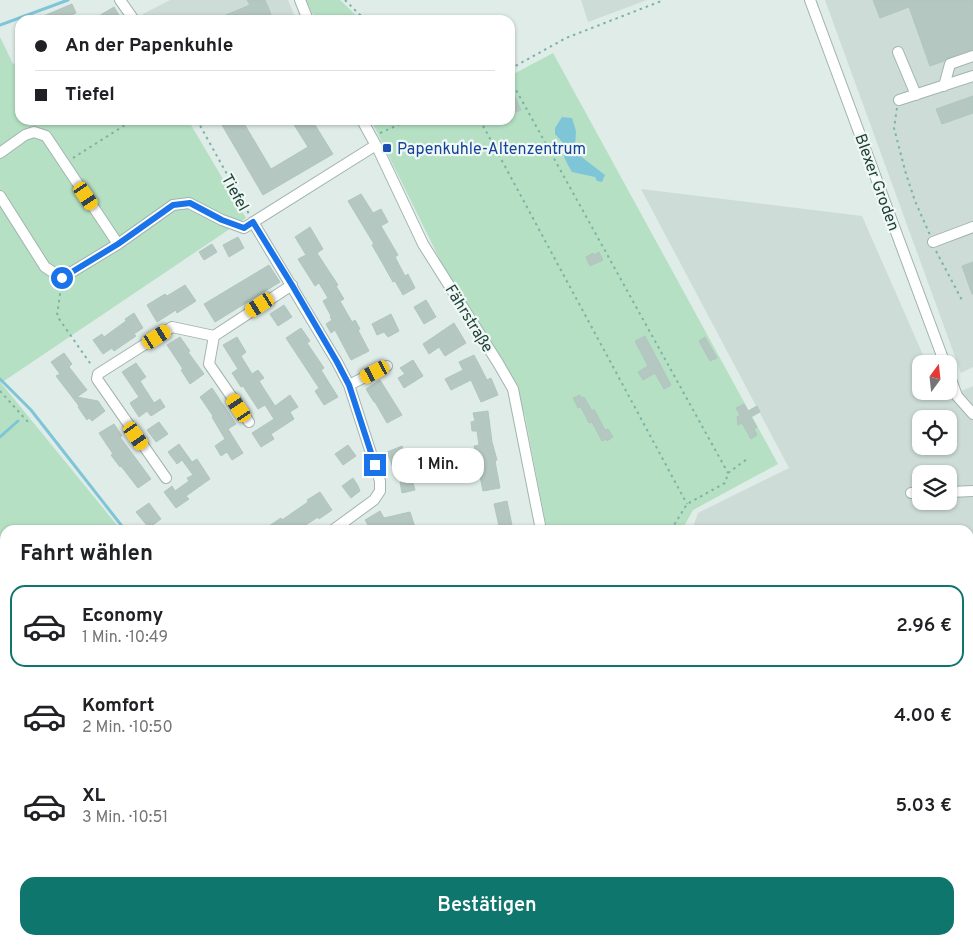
<!DOCTYPE html>
<html lang="de">
<head>
<meta charset="utf-8">
<style>
	body { margin:0; font-family:Overpass,sans-serif; background:#f2f2f2; color:#202124; height:100vh; display:flex; flex-direction:column; font-size:19px; white-space:nowrap }
	* { box-sizing:border-box; margin:0 }
	p { font-size:16px; color:#757577 }
	.icon { flex:none; width:28px; height:28px; fill:none; stroke:currentColor; stroke-width:2; stroke-linecap:round; stroke-linejoin:round }
	.map { position:relative; flex:1; overflow:hidden }
	.drawer { position:absolute; left:0px; top:525px; width:974px; height:420px; display:flex; flex-direction:column; background:#fff; border-radius:15px 15px 0 0; box-shadow:0 1px 4px #0004 }
	.drawer>* { flex:none }
	.hud { position:absolute; left:15px; top:15px; width:500px; height:110px; border-radius:15px; box-shadow:0 1px 4px #0004; display:grid; align-content:center; height:110px; padding:0 20px; background:#fff }
	.needle { width:32px; rotate:15deg }
	.buttons { position:absolute; left:912px; top:355px; display:grid; gap:10px }
	.buttons a { display:grid; place-items:center; width:45px; height:45px; border-radius:10px; background:#fff; box-shadow:0 1px 4px #0004; font-size:25px }
	.end { position:absolute; width:22px; height:22px; margin:-11px; border:6px solid #1a73e8; background:#fff; box-shadow:0 0 0 2px #fff }
	.from { border-radius:50% }
	.bubble { position:absolute; height:35px; border-radius:15px; background:#fff; box-shadow:0 1px 4px #0004; font-size:16px; font-weight:600; line-height:35px; text-align:center }
	.car { position:absolute; width:15px; height:30px; margin:-15px -8px; border-radius:6px; box-shadow:0 0 4px 1px #0007; background:linear-gradient(#f5c518 24%,#345 0 40%,#f5c518 0 76%,#345 0 86%,#f5c518 0) }
	.hud b { display:flex; align-items:center; gap:18px; height:48px; font-size:19px }
	.hud b+b { border-top:1px solid #e0e0e0 }
	.hud i { width:12px; height:12px; background:#202124 }
	ul { padding:0; list-style:none }
	li { display:flex; align-items:center; gap:15px; height:82px; margin:0 10px 8px; padding:0 10px; border:2px solid transparent; border-radius:15px }
	li div { flex:1 }
	li b { display:block; font-size:19px }
	li em { font-style:normal; font-weight:600 }
	li.on { border-color:#0f766e }
	li>.icon { width:45px; height:45px; stroke-width:1.5 }
	h2 { padding:0 20px; font-size:22px; line-height:60px }
	.button { display:flex; gap:10px; margin-top:auto; padding:10px 20px }
	.button a { flex:1; height:58px; border-radius:15px; background:#0f766e; color:#fff; font-size:20px; font-weight:600; line-height:58px; text-align:center }
	.map>svg:first-child { display:block }
	.built { fill:#cddcd6; fill-rule:evenodd }
	.green { fill:#b5e0c3 }
	.water { fill:#7fc5d8 }
	.lines { fill:none; stroke-linecap:round; stroke-linejoin:round }
	.stream { stroke:#7fc5d8; stroke-width:3 }
	.building { fill:#b4c7c0; stroke:#b0c6bf }
	.minor-casing { stroke:#a1b4af; stroke-width:12 }
	.path { stroke:#7bb4a5; stroke-width:2; stroke-dasharray:2.5 4; stroke-linecap:butt }
	.minor { stroke:#fff; stroke-width:10 }
	.route { stroke:#1a73e8; stroke-width:6 }
	.transit-dot { fill:#1a4fb4; stroke:#eff8f4; stroke-width:2 }
	.labels { text-anchor:middle; stroke-width:4.5; stroke-linejoin:round; paint-order:stroke }
	.transit-label { font-size:16px; fill:#164399; stroke:#eff8f4; text-anchor:start }
	.street-label { font-size:16px; fill:#1e3e37; stroke:#eff8f4 }
</style>
</head>
<body>
<div class="map">
<svg width="973" height="945" viewBox="0 0 973 945">
	<rect width="100%" height="100%" fill="#dfece7"/>
	<path class="built" d="M170,0H288L295,17L289,20H146L143,14Z
		M581,0H647L588,22Z
		M825,0H973V367L961,373Z
		M641,189L862,216L927,364H921V391H939L943,399L973,386V697L969,699V530H692L698,513L789,468ZM921,419H949V446H921ZM921,474H949V501H921Z
		M973,882V945H833L844,940H969V884Z"/>
	<path class="green" d="M306,0H340L361,20H320L312,13Z
		M0,37L13,64L20,61V120H188L246,218L1,383L121,530H5V594L0,596Z
		M553,53L778,464L693,510L682,530H547L525,416L512,377L472,311L443,266L371,120H510V76Z
		M973,726V855L969,857V728Z
		M301,940H383L385,945H304Z
		M704,940H789L778,945H700Z"/>
	<path class="water" d="M562,117L572,118L576,131L575,148L579,155L605,175L602,182L597,181L595,177L572,172C567,163 561,155 564,144L555,134V128Z"/>
	<g class="lines">
		<path class="stream" d="M0,25L68,0
			M0,379L31,410L125,530
			M0,437L18,421
			M0,600L5,599
			M0,636L3,637"/>
	</g>
	<path class="building" d="M247,0H265L271,14L257,20H214L250,5Z
		M873,0H973V49L948,58L944,61L930,66L909,7L880,18Z
		M72,4L76,13L60,20H34Z
		M114,7L119,15L112,20H92Z
		M510,86L521,110L510,114Z
		M973,96V113L942,124L936,109Z
		M219,120H242L271,169L308,147L291,120H312L333,154L263,195Z
		M361,194L373,213L381,209L388,222L381,226L398,255L395,257L405,276L408,274L415,288L403,295L395,281L393,282L383,264L372,245L374,244L348,201Z
		M310,227L323,249L317,253L338,285L336,286L344,299L340,301L352,322L355,320L360,329L358,330L369,351L351,360L335,330L331,333L326,324L332,320L330,317L331,316L323,301L328,298L319,283L315,286L298,259L306,255L295,237Z
		M238,237L244,248L229,257L223,245Z
		M212,244L217,252L204,260L199,252Z
		M599,252L603,260L590,266L586,257L593,253L594,255Z
		M973,262V294H972L962,266Z
		M269,265L280,282L215,322L204,304Z
		M185,285L196,301L177,313L176,310L157,322L147,305L165,294L167,296Z
		M426,300L436,317L424,324L414,307Z
		M284,305L292,317L278,326L270,314Z
		M134,313L143,328L134,334L136,336L114,351L112,348L103,354L93,340L102,334L104,337L126,321L125,319Z
		M391,314L399,331L388,337L384,332L377,335L372,324Z
		M454,323L466,343L445,356L439,347L429,354L423,344Z
		M301,328L310,341L307,343L324,368L321,370L338,397L324,405L315,391L319,388L286,338Z
		M645,336L671,385L664,389L655,373L643,380L638,372L648,366L635,341Z
		M180,337L190,351L188,352L204,374L190,384L181,370L183,369L167,345Z
		M237,337L246,352L241,356L252,374L258,370L264,378L259,381L275,406L290,395L298,407L290,412L294,419L271,434L274,439L261,447L252,433L274,419L265,405L258,409L243,386L241,387L232,373L238,369L223,345Z
		M705,337L717,358L710,361L699,341Z
		M64,353L72,364L69,367L87,390L77,397L98,401L105,411L92,421L89,418L87,420L78,407L79,406L56,376L60,374L51,362Z
		M474,355L487,380L491,378L498,395L481,402L471,380L451,390L445,379L463,370L459,362Z
		M413,360L423,376L404,388L398,378L405,374L400,368Z
		M136,363L146,377L140,381L154,403L160,399L165,407L151,416L147,411L139,417L130,403L139,397L122,372Z
		M380,380L402,415L387,423L375,402H374L366,389Z
		M212,388L236,424L228,429L243,453L232,460L227,452L221,456L215,446L225,439L212,417L213,416L200,397Z
		M580,395L581,398L584,397L592,411L594,409L605,430L608,429L613,437L607,441L606,439L602,441L592,422L589,423L581,407L578,408L573,398Z
		M744,404L748,411L757,406L760,412L751,417L757,427L754,429L757,435L751,439L742,423L738,425L737,417L740,415L736,408Z
		M488,411L492,442L497,460L495,461L500,488L483,491L474,446L479,445L477,431H472L471,422L475,421L473,413Z
		M159,422L168,434L156,442L147,430Z
		M114,424L122,436L120,437L151,479L138,488L121,466L120,467L111,455L113,454L99,433Z
		M179,444L192,462L197,459L210,479L186,496L189,499L176,508L164,492L172,486L175,491L189,481L187,478L193,475L182,460L177,464L168,452Z
		M348,445L356,456L343,465L335,454Z
		M402,446L409,465L394,470L387,452Z
		M353,478L358,486L360,491L351,498L342,486Z
		M412,479L415,490L402,493L400,482Z
		M320,492L332,510L319,519L318,517L298,530H263L281,518L282,520L308,502L307,500Z
		M507,501L513,530H500L494,504Z
		M149,503L161,519L149,528L136,512Z
		M380,511L384,518L410,512L416,530H371L365,520Z"/>
	<g class="lines">
		<defs>
			<path id="minor" d="M120,0L134,20
				M300,0L308,20
				M810,0L945,364
				M898,52L916,95
				M944,86L950,64L973,56
				M899,100L973,76
				M362,120L379,151L423,244L498,363L513,389L541,530
				M0,153L25,135L34,132L46,136L118,244
				M0,196L45,267L62,278L118,244L173,205L189,203L222,220L244,228L376,145
				M253,222L337,362L349,385L380,481V491L374,500L333,530
				M933,242L973,227
				M214,336L209,364L249,422
				M949,374L957,396L973,414
				M349,385L387,366
				M166,478L97,379L98,374L172,327L214,336L292,285
				M949,492L973,491
				M911,493L921,492
				M969,710L973,708
				M0,751L5,746
				M969,843L973,841
				M969,868L973,866
				M288,940L290,945
				M453,940L454,945
				M676,940L679,945
				M152,945L156,940
				M689,945L693,940
				M747,945L758,940
				M797,945L808,940"/>
		</defs>
		<use href="#minor" class="minor-casing"/>
		<path class="path" d="M345,0L365,20
			M510,69L566,38L664,0
			M510,79L728,473
			M897,108L894,128L906,174L915,201L930,235
			M197,120L249,214
			M480,120L687,504
			M380,133L398,125L396,120
			M73,158L133,120
			M936,251L963,302
			M61,287L57,316L92,366
			M0,391L28,422
			M671,530L687,504L725,483L728,473L747,459
			M969,772L973,770
			M0,875L5,880
			M969,884L973,882
			M701,943L708,940
			M649,945L650,940
			M834,945L845,940"/>
		<use href="#minor" class="minor"/>
	</g>
	<g class="lines">
		<path class="route" d="M62,278L118,244L173,205L190,203L222,220L244,228L253,222L292,285L337,362L349,385L375,465"/>
	</g>
	<rect class="transit-dot" x="382" y="143" width="10" height="10" rx="2.5"/>
	<g class="labels">
		<g class="transit-label">
			<text x="397" y="154">Papenkuhle-Altenzentrum</text>
		</g>
		<g class="street-label">
			<text transform="translate(878 182) rotate(70)" y="6">Blexer Groden</text>
			<text transform="translate(236 192) rotate(61)" y="6">Tiefel</text>
			<text transform="translate(470 318) rotate(58)" y="6">Fährstraße</text>
		</g>
	</g>
</svg>
<div class="buttons">
<a><svg class="needle" viewBox="-14 -14 28 28"><path d="M0-13l5 13h-10z" fill="#e53935"/><path d="M0 13l5-13h-10z" fill="#757577"/></svg></a>
<a><svg class="icon" aria-label="locate" viewBox="0 0 24 24"><circle cx="12" cy="12" r="6"/><path d="M12 2v4M12 18v4M2 12h4M18 12h4"/></svg></a>
<a><svg class="icon" aria-label="layers" viewBox="0 0 24 24"><path d="M12 4l9 5-9 5-9-5zM3 14l9 5 9-5"/></svg></a>
</div>
<i class="end from" style="left:62px;top:278px"></i>
<i class="end" style="left:375px;top:465px"></i>
<div class="bubble" style="left:392px;top:448px;width:92px">1 Min.</div>
<i class="car" style="left:86px;top:196px;rotate:146deg"></i>
<i class="car" style="left:260px;top:305px;rotate:237deg"></i>
<i class="car" style="left:157px;top:337px;rotate:58deg"></i>
<i class="car" style="left:375px;top:372px;rotate:243deg"></i>
<i class="car" style="left:239px;top:408px;rotate:326deg"></i>
<i class="car" style="left:136px;top:436px;rotate:145deg"></i>
<div class="hud">
<b><i class="from"></i>An der Papenkuhle</b>
<b><i></i>Tiefel</b>
</div>
<section class="drawer">
<h2>Fahrt wählen</h2>
<ul>
<li class="on"><svg class="icon" aria-label="car" viewBox="0 0 24 24"><path d="M5 17H2v-5l4-1 3-4h7l3 4 3 1v5h-3M9 17h6M6 11h13"/><circle cx="7" cy="17" r="2"/><circle cx="17" cy="17" r="2"/></svg><div><b>Economy</b><p>1 Min. · 10:49</p></div><em>2.96 €</em></li>
<li><svg class="icon" aria-label="car" viewBox="0 0 24 24"><path d="M5 17H2v-5l4-1 3-4h7l3 4 3 1v5h-3M9 17h6M6 11h13"/><circle cx="7" cy="17" r="2"/><circle cx="17" cy="17" r="2"/></svg><div><b>Komfort</b><p>2 Min. · 10:50</p></div><em>4.00 €</em></li>
<li><svg class="icon" aria-label="car" viewBox="0 0 24 24"><path d="M5 17H2v-5l4-1 3-4h7l3 4 3 1v5h-3M9 17h6M6 11h13"/><circle cx="7" cy="17" r="2"/><circle cx="17" cy="17" r="2"/></svg><div><b>XL</b><p>3 Min. · 10:51</p></div><em>5.03 €</em></li>
</ul>
<div class="button"><a>Bestätigen</a></div>
</section>
</div>
</body>
</html>
